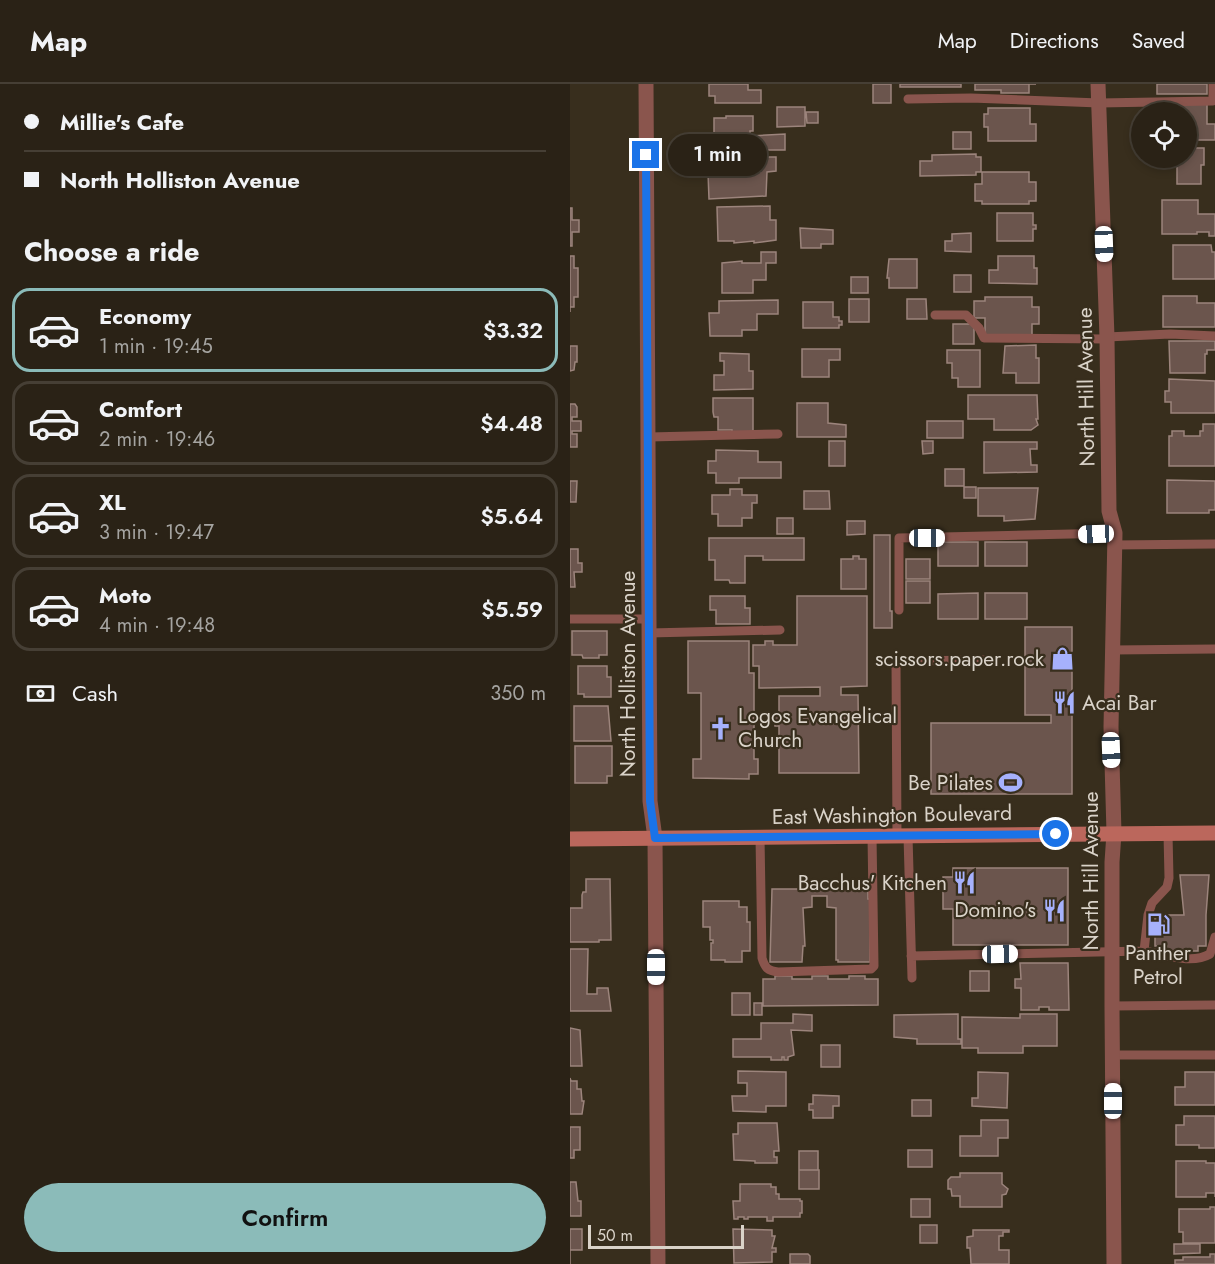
<!DOCTYPE html>
<html lang="en">
<head>
<meta charset="utf-8">
<style>
	body { margin:0; font-family:Jost,sans-serif; background:#362f23; color:#f1f3f6; height:100vh; display:flex; flex-direction:column; font-size:22px; white-space:nowrap }
	* { box-sizing:border-box; margin:0 }
	p { font-size:20px; color:#a5a4a1 }
	.icon { flex:none; width:33px; height:33px; fill:none; stroke:currentColor; stroke-width:2; stroke-linecap:round; stroke-linejoin:round }
	.map { position:relative; flex:1; overflow:hidden }
	.details { display:flex; flex-direction:column; background:#2a2216; width:570px }
	.details>* { flex:none }
	.guide { display:grid; align-content:center; height:132px; padding:0 24px; background:#2a2216 }
	.fabs { position:absolute; left:561px; top:18px; display:grid; gap:12px }
	.fabs a { display:grid; place-items:center; width:66px; height:66px; border-radius:50%; background:#2a2216; box-shadow:0 3px 9px #0003,0 0 0 2px #463f35; font-size:30px }
	.scale { position:absolute; left:18px; bottom:15px; width:156px; box-sizing:border-box; padding-left:6px; border:3px solid #dad3c9; border-top:0; font-size:16px; line-height:21px; white-space:nowrap; color:#dad3c9; -webkit-text-stroke:4px #382e1d; paint-order:stroke }
	.end { position:absolute; width:27px; height:27px; margin:-14px; border:8px solid #1a73e8; background:#fff; box-shadow:0 0 0 3px #fff }
	.from { border-radius:50% }
	.bubble { position:absolute; height:42px; border-radius:21px; background:#2a2216; box-shadow:0 3px 9px #0003,0 0 0 2px #463f35; font-size:20px; font-weight:600; line-height:42px; text-align:center }
	.car { position:absolute; width:18px; height:36px; margin:-18px -9px; border-radius:8px; box-shadow:0 0 4px 2px #0007; background:linear-gradient(#fff 24%,#345 0 40%,#fff 0 76%,#345 0 86%,#fff 0) }
	.guide b { display:flex; align-items:center; gap:21px; height:57px; font-size:22px }
	.guide b+b { border-top:2px solid #463f35 }
	.guide i { width:15px; height:15px; background:#f1f3f6 }
	ul { padding:0; list-style:none }
	li { display:flex; align-items:center; gap:18px; height:84px; margin:0 12px 9px; padding:0 12px; border:3px solid #463f35; border-radius:18px }
	li div { flex:1 }
	li b { display:block; font-size:22px }
	li em { font-style:normal; font-weight:600 }
	li.selected { border-color:#8bbbb9 }
	li>.icon { width:54px; height:54px; stroke-width:1.5 }
	h2 { padding:0 24px; font-size:27px; line-height:72px }
	.pay { display:flex; align-items:center; gap:15px; height:66px; padding:0 24px; font-size:22px }
	.pay p { margin-inline-start:auto }
	.primary-button { display:flex; gap:12px; margin-top:auto; padding:12px 24px }
	.primary-button a { flex:1; height:69px; border-radius:36px; background:#8bbbb9; color:#111; font-size:24px; font-weight:600; line-height:69px; text-align:center }
	header { display:flex; align-items:center; gap:36px; box-sizing:border-box; height:84px; padding:0 30px; background:#2a2216; border-bottom:2px solid #463f35 }
	header strong { font-size:28px }
	nav { display:flex; gap:33px; margin-inline-start:auto; font-size:21px }
	main { display:flex; flex:1; min-height:0 }
	.map>svg:first-child { display:block }
	.building { fill:#6b554d; stroke:#9c847c; stroke-width:1.5 }
	.lines { fill:none; stroke-linecap:round; stroke-linejoin:round }
	.service { stroke:#8a554d; stroke-width:9 }
	.minor { stroke:#8a554d; stroke-width:15 }
	.tertiary { stroke:#8a554d; stroke-width:15 }
	.secondary { stroke:#bb675c; stroke-width:15 }
	.route { stroke:#1a73e8; stroke-width:8 }
	.labels { text-anchor:middle; stroke-width:4.5; stroke-linejoin:round; paint-order:stroke }
	.street-label { font-size:21px; fill:#dad3c9; stroke:#382e1d }
	.poi-label { font-size:21px; fill:#dad3c9; stroke:#382e1d; text-anchor:end }
</style>
</head>
<body>
<header>
<strong>Map</strong>
<nav><a>Map</a><a>Directions</a><a>Saved</a></nav>
</header>
<main>
<section class="details">
<div class="guide">
<b><i class="from"></i>Millie's Cafe</b>
<b><i></i>North Holliston Avenue</b>
</div>
<h2>Choose a ride</h2>
<ul>
<li class="selected"><svg class="icon" aria-label="car" viewBox="0 0 24 24"><path d="M5 17H2v-5l4-1 3-4h7l3 4 3 1v5h-3M9 17h6M6 11h13"/><circle cx="7" cy="17" r="2"/><circle cx="17" cy="17" r="2"/></svg><div><b>Economy</b><p>1 min · 19:45</p></div><em>$3.32</em></li>
<li><svg class="icon" aria-label="car" viewBox="0 0 24 24"><path d="M5 17H2v-5l4-1 3-4h7l3 4 3 1v5h-3M9 17h6M6 11h13"/><circle cx="7" cy="17" r="2"/><circle cx="17" cy="17" r="2"/></svg><div><b>Comfort</b><p>2 min · 19:46</p></div><em>$4.48</em></li>
<li><svg class="icon" aria-label="car" viewBox="0 0 24 24"><path d="M5 17H2v-5l4-1 3-4h7l3 4 3 1v5h-3M9 17h6M6 11h13"/><circle cx="7" cy="17" r="2"/><circle cx="17" cy="17" r="2"/></svg><div><b>XL</b><p>3 min · 19:47</p></div><em>$5.64</em></li>
<li><svg class="icon" aria-label="car" viewBox="0 0 24 24"><path d="M5 17H2v-5l4-1 3-4h7l3 4 3 1v5h-3M9 17h6M6 11h13"/><circle cx="7" cy="17" r="2"/><circle cx="17" cy="17" r="2"/></svg><div><b>Moto</b><p>4 min · 19:48</p></div><em>$5.59</em></li>
</ul>
<div class="pay"><svg class="icon" aria-label="cash" viewBox="0 0 24 24"><path d="M3 7h18v10H3z"/><circle cx="12" cy="12" r="2"/></svg>Cash<p>350 m</p></div>
<div class="primary-button"><a>Confirm</a></div>
</section>
<div class="map">
<svg width="645" height="1180" viewBox="0 0 645 1180">
	<rect width="100%" height="100%" fill="#382e1d"/>
	<path class="building" d="M139,0H178V6H191V19H145V12H139Z
		M303,0H321V19H303Z
		M330,0H391V3H330Z
		M405,0H466H459V9H431V6H405Z
		M587,0H637V10H587Z
		M606,20H637V40H645V56H616V28H606Z
		M207,23H235V42L207,43Z
		M418,24H460V40H466V57H418V43H414V30H418Z
		M236,28H248V39H237Z
		M156,32H183V47H180V52L215,50V66H136V54H144V34H156Z
		M383,48H401V65H383Z
		M616,64H634V81H631V100H607V80H598V74H616Z
		M406,70V73H411V88H406V91L350,92V77H362V71Z
		M190,73H206V87L197,88L196,112L139,115L138,89L162,88V84H176V88H190Z
		M412,88H459V98H466V117H459V120H412V117H405V100H412Z
		M592,116H628V130H645V152H639V148H627V150H592Z
		M200,122V136H206V156L184,159V157L164,159V157H148L147,123Z
		M0,124H2V136H9V148H2V162H0Z
		M427,129H463V141H466V145H463V157H427Z
		M230,144L263,146V160H251V164H231Z
		M401,149V168L375,167V157H382V150Z
		M603,161H641L642,168H645V195H603Z
		M191,168H206V179H196V196H183V209H152V179L172,177V179H191Z
		M0,172H4V184H8V213H4V223H0V228Z
		M428,172H464V184H467V200L419,199V186H428Z
		M319,175H347V204H319V194H317Z
		M384,191H401V208H384Z
		M281,193H298V209H281Z
		M593,212H627V219H645V243H593Z
		M415,213H462V223H469V240H462V251H415V234H404V217H415Z
		M279,215H299V238H279Z
		M337,215H356L357,235H337Z
		M208,216V230H187V246H172V252H140L139,229H149V217Z
		M233,218H263V233H269V237H272V241H269V244H233Z
		M383,240H404V260H383Z
		M599,257H645V266H637V270H635V289H600Z
		M466,261V274H469V299H446V289H433L435,262Z
		M0,262H7V278H5L4,286L0,287Z
		M232,265H270V276H259V293H232Z
		M377,266H410V303H388V294H382V279H377Z
		M150,269L179,270V287H183V305L144,306V291H154V277H150Z
		M599,295L645,297V329H601V318H595V307H599Z
		M398,311H467L468,335H466L468,341L461,346H424V335H398Z
		M143,314H183V348L162,349V346H148V333H144L143,328Z
		M227,319H258V339L276,341V353H227Z
		M0,320H5L7,323V333H2V337H11V347H2V350H7V363H0Z
		M357,337H393V354H357Z
		M633,340H645V382H599V352H602V347H614V352H630V347H633Z
		M259,357H275V382H259Z
		M352,357H363V369L353,370Z
		M414,358H467V365H460L461,381H467V388L414,389Z
		M146,366L188,367V378H211V394H169V399H146V389H138V377H146Z
		M375,385H394V402H375Z
		M597,396L645,397V426H639V429H597Z
		M0,397H7L6,418H0Z
		M394,403H406V414H394Z
		M408,404H468L465,435L434,437V432H408Z
		M160,405H172V411H187V419H182V434H172V442H148V430H142V411H160Z
		M234,407H259L260,425H234Z
		M207,434H223V450H207Z
		M277,437H295V450L277,451Z
		M304,451H320V527H322V544H304Z
		M139,454H234V476H193V472H175V499H160L159,496H145V476H139Z
		M368,458H408V482H368Z
		M415,458H457V482H415Z
		M0,465H8V479H12V488H4L5,503H0Z
		M283,472H289V475H296V505H271V475H283Z
		M336,475H360V495H336Z
		M336,497H360V519H336Z
		M408,509V535H368V510Z
		M415,509H457V535H415Z
		M140,512H175V524H180V540H146V526H140Z
		M227,512H297V602L271,603V611H288L289,689H209V642H205V631H209V612H250V603L189,604V582H183V561H195V557H203V561H227Z
		M455,543H502V710H361V639H481V631H455Z
		M2,547H37V571H29V574H13L12,571H2Z
		M118,557H179V589H184V675H188V690H179V695L123,694V675H131V609H118Z
		M8,582H37V593H41V613H14V610H8Z
		M4,622H38L41,657H4Z
		M5,662H42V692H37V699H5Z
		M383,784H498V861H383V825H373V793H383Z
		M610,791H639L636,831V862H628V867H618V870H597V862H585V831H614Z
		M16,795H40L41,856H29V858H0V824H12V811L13,808H16Z
		M242,803H257V805H298V815H300V878H268V876H266V824L257,823V812H242V823L233,824L235,862H233L232,878H200L202,805H242Z
		M133,817H169V823H177V838H180V867H172V878H155V876H141V859H143V856H140V843H133Z
		M0,865H18L17,910H27V904H38L41,927H0Z
		M450,879H498L499,926H479V923H469V926H451V904H445V895H451Z
		M400,887H419V907H400Z
		M205,892H222V895H242V892H258V895H279V892H295V895H308V921L193,922V895H205Z
		M162,909H180V931H162Z
		M184,919H192V931H184Z
		M223,930L242,931V947L221,946L224,971L218,973V976H214V973H212V976H201V973H163V955H191V939H223Z
		M388,930V955H391V960H347V955L324,953V931Z
		M450,930H487V962H453V969H408V964H392V933L450,934Z
		M0,944L10,946L12,982H0Z
		M251,961H270V983H251Z
		M168,987L216,988V1022H196V1028L163,1027L162,1012H177V999H168Z
		M408,988L438,989L437,1024L402,1022V1014H408Z
		M615,988H645V1021H605V1003H615Z
		M0,994L1,997H7V1005H11L12,1017H14L12,1030H0Z
		M243,1011L269,1012V1022H263V1034H243V1026H239V1020H243Z
		M342,1016H361V1032H342Z
		M614,1032H645V1064H629V1061H606V1041H614Z
		M411,1036H438V1054H428V1072H390V1052H411Z
		M168,1039H207L209,1067H204V1073H207V1079H185V1077L164,1076L163,1050H168Z
		M0,1043H10V1066H4V1074H0Z
		M338,1066H362V1083H338Z
		M229,1067H248V1086H229Z
		M606,1077H636V1079H645V1113V1109H636V1113H606Z
		M229,1086H249V1105H229Z
		M390,1089H432V1100L438,1105L436,1110L432,1111V1123H390V1112H382L381,1105H378V1096L381,1093H390Z
		M0,1098H6L8,1117H11V1132H0Z
		M170,1100H201V1103H206V1110H209V1115H230V1117H232V1129H230V1133H203V1137H197V1133H178V1135H174V1133H168V1135H164L163,1117H170Z
		M341,1115H360V1133H341Z
		M640,1123H645V1159H613V1148H609V1125H640Z
		M350,1141H367V1159H350Z
		M0,1145H12V1166H0V1180Z
		M163,1145L202,1146V1152H205L202,1164H206V1168H202V1178L164,1179Z
		M403,1146H439V1148H433V1152H429V1166H439V1180H401L400,1164H397V1153L403,1152Z
		M604,1160H630V1169L604,1170Z
		M220,1170H238L240,1172V1180H220Z
		M640,1170H645V1180H605V1176H613V1173H640Z"/>
	<g class="lines">
		<path class="service" d="M338,15L401,14L529,19L643,17V0
			M365,231H396L409,244L414,254L537,255
			M537,253L600,250L645,252
			M79,353L208,350
			M544,461L645,460
			M329,526V454L545,449
			M0,535H79
			M79,549L210,546
			M542,566L645,565
			M327,752L326,577L418,576
			M338,752L342,894
			M190,753L192,874C195,884 198,887 208,888L301,885L304,882L302,752
			M574,867L578,831L582,819L597,803L599,794L598,750
			M341,872L574,867C594,870 621,881 640,870L645,853
			M542,922L645,921
			M542,971H645"/>
		<path class="minor" d="M76,0L80,717L85,754L88,1180"/>
		<path class="tertiary" d="M528,0L537,253L539,427L545,449L541,643L544,749L542,778V922L544,1180"/>
		<path class="secondary" d="M0,755L645,749"/>
	</g>
	<g class="lines">
		<path class="route" d="M76,71L80,717L85,754L486,750"/>
	</g>
	<defs>
		<symbol id="shop-bare" viewBox="-9 -9 18 18"><path d="M-5-2.5h2.3a2.7 3.5 0 0 1 5.4 0H5L5.5 6h-11ZM-1.5-2.5h3a1.5 2.3 0 0 0-3 0Z" fill="#a6b1fc" stroke="#382e1d" stroke-width="2.5" paint-order="stroke"/></symbol>
		<symbol id="restaurant-bare" viewBox="-9 -9 18 18"><path d="M-5-6h1v4h1v-4h1v4h1v-4h1v5L-1.5 .5V6h-2V.5L-5-1ZM5-6V6H3V1.5H1.5Q1.5-4 5-6Z" fill="#a6b1fc" stroke="#382e1d" stroke-width="2.5" paint-order="stroke"/></symbol>
		<symbol id="church-bare" viewBox="-9 -9 18 18"><path d="M-1.2-6h2.4v3.5h3.3v2.4h-3.3V6h-2.4V-.1h-3.3v-2.4h3.3Z" fill="#a6b1fc" stroke="#382e1d" stroke-width="2.5" paint-order="stroke"/></symbol>
		<symbol id="stadium-bare" viewBox="-9 -9 18 18"><path d="M0-5a6.5 5 0 1 0 0 10a6.5 5 0 1 0 0-10ZM-3.5-1.8h7v3.6h-7Z" fill="#a6b1fc" stroke="#382e1d" stroke-width="2.5" paint-order="stroke"/></symbol>
		<symbol id="fuel-bare" viewBox="-9 -9 18 18"><path d="M-5.5-6h7V0h2V4h1.3V-2.5L3-4.5l.8-.8L6-3V5H2.5V1h-1V6h-7ZM-4.2-4.7v3.2H.2V-4.7Z" fill="#a6b1fc" stroke="#382e1d" stroke-width="2.5" paint-order="stroke"/></symbol>
	</defs>
	<g fill-rule="evenodd">
		<use href="#shop-bare" x="476" y="558" width="33" height="33"/>
		<use href="#restaurant-bare" x="478" y="602" width="33" height="33"/>
		<use href="#church-bare" x="134" y="628" width="33" height="33"/>
		<use href="#stadium-bare" x="424" y="682" width="33" height="33"/>
		<use href="#restaurant-bare" x="378" y="782" width="33" height="33"/>
		<use href="#restaurant-bare" x="468" y="810" width="33" height="33"/>
		<use href="#fuel-bare" x="572" y="824" width="33" height="33"/>
	</g>
	<g class="labels">
		<g class="street-label">
			<text transform="translate(516 303) rotate(-91)" y="7">North Hill Avenue</text>
			<text transform="translate(58 590) rotate(-90)" y="7">North Holliston Avenue</text>
			<text transform="translate(322 731) rotate(-1)" y="7">East Washington Boulevard</text>
			<text transform="translate(521 787) rotate(-90)" y="7">North Hill Avenue</text>
		</g>
		<g class="poi-label">
			<text x="474" y="582">scissors.paper.rock</text>
			<text x="512" y="626" text-anchor="start">Acai Bar</text>
			<text x="168" y="639" text-anchor="start">Logos Evangelical<tspan x="168" dy="24">Church</tspan></text>
			<text x="423" y="706">Be Pilates</text>
			<text x="377" y="806">Bacchus' Kitchen</text>
			<text x="466" y="833">Domino's</text>
			<text x="588" y="876" text-anchor="middle">Panther<tspan x="588" dy="24">Petrol</tspan></text>
		</g>
	</g>
</svg>
<div class="fabs">
<a><svg class="icon" aria-label="locate" viewBox="0 0 24 24"><circle cx="12" cy="12" r="6"/><path d="M12 2v4M12 18v4M2 12h4M18 12h4"/></svg></a>
</div>
<div class="scale">50 m</div>
<i class="end from" style="left:486px;top:750px"></i>
<i class="end" style="left:76px;top:71px"></i>
<div class="bubble" style="left:98px;top:50px;width:99px">1 min</div>
<i class="car" style="left:534px;top:160px;rotate:178deg"></i>
<i class="car" style="left:526px;top:450px;rotate:268deg"></i>
<i class="car" style="left:357px;top:454px;rotate:90deg"></i>
<i class="car" style="left:541px;top:666px;rotate:178deg"></i>
<i class="car" style="left:430px;top:870px;rotate:89deg"></i>
<i class="car" style="left:86px;top:883px;rotate:180deg"></i>
<i class="car" style="left:543px;top:1017px;rotate:0deg"></i>
</div>
</main>
</body>
</html>
